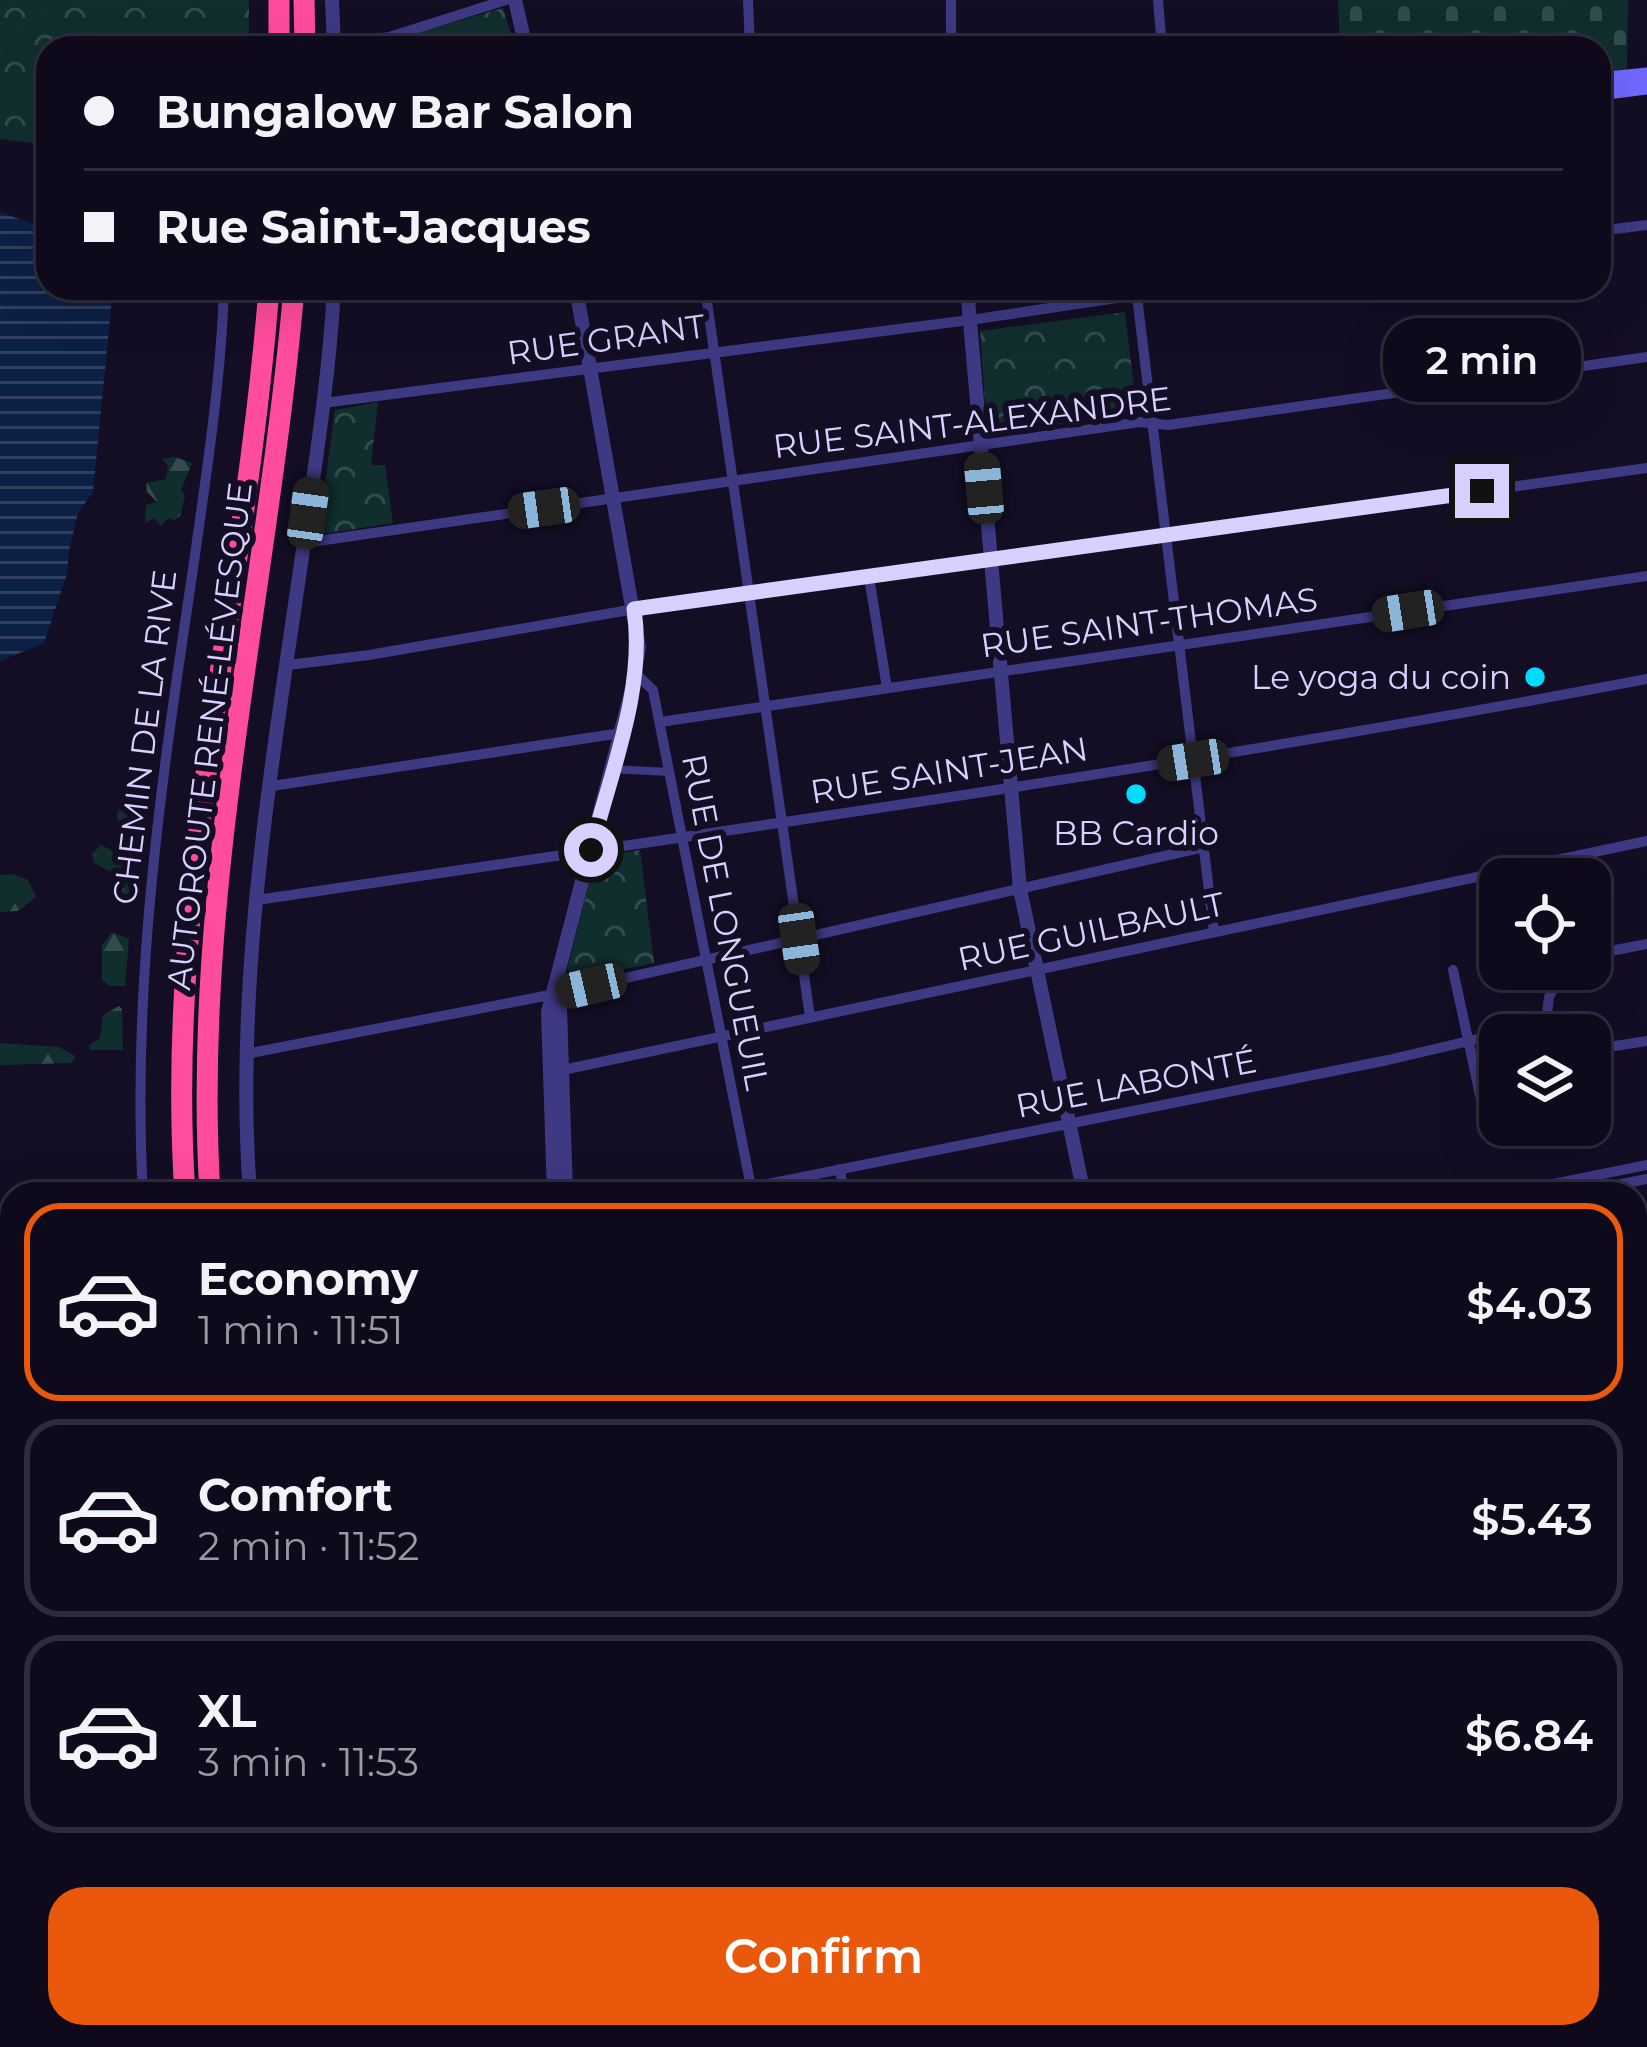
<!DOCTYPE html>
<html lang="en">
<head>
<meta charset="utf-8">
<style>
	body { margin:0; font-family:Montserrat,sans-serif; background:#171324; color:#f1f3f6; height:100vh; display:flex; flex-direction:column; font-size:45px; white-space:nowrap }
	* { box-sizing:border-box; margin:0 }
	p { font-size:39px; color:#9b9aa3 }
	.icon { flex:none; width:66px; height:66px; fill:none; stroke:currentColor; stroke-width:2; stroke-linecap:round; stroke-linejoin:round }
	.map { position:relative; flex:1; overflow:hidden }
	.drawer { position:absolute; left:0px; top:1182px; width:1647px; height:867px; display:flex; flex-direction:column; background:#0e0a1b; border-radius:36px 36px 0 0; box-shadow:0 12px 48px #0002,0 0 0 3px #2e2b3a }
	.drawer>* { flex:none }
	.top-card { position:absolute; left:36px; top:36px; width:1575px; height:264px; border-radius:36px; box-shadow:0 12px 48px #0002,0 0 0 3px #2e2b3a; display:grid; align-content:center; height:264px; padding:0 48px; background:#0e0a1b }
	.fabs { position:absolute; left:1479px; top:858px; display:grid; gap:24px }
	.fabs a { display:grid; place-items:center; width:132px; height:132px; border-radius:24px; background:#0e0a1b; box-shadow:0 12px 48px #0002,0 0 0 3px #2e2b3a; font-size:60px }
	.end { position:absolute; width:54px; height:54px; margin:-27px; border:15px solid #d8d1ff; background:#111; box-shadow:0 0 0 6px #111 }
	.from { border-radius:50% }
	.bubble { position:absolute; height:84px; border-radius:36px; background:#0e0a1b; box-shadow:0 12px 48px #0002,0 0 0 3px #2e2b3a; font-size:39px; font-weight:600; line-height:84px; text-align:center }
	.car { position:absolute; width:36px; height:72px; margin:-36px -18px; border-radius:15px; box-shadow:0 0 9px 3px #0007; background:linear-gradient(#222 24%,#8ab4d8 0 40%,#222 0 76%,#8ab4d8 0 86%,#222 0) }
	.top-card b { display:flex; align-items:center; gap:42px; height:114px; font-size:45px }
	.top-card b+b { border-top:3px solid #2e2b3a }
	.top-card i { width:30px; height:30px; background:#f1f3f6 }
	ul { padding:21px 0 0; list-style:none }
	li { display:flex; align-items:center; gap:36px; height:198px; margin:0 24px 18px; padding:0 24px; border:6px solid #2e2b3a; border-radius:36px }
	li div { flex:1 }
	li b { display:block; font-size:45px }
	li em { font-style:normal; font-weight:600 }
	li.active { border-color:#ea580c }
	li>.icon { width:108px; height:108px; stroke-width:1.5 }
	.button { display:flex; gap:24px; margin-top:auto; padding:24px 48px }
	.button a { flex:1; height:138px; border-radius:36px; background:#ea580c; color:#fff; font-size:48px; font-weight:600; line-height:138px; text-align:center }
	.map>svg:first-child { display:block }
	.forest { fill:url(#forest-firs) }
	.cemetery { fill:url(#cemetery-stones) }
	.park { fill:url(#park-crowns) }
	.water { fill:url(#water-rules) }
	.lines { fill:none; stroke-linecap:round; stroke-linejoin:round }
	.pedestrian { stroke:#3e3983; stroke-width:8 }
	.minor { stroke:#3e3983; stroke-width:10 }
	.tertiary { stroke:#3e3983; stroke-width:14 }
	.secondary { stroke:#7168ff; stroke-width:15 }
	.motorway { stroke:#ff4c9c; stroke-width:21 }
	.route { stroke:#d8d1ff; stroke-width:15 }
	.poi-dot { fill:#00dafc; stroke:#130e24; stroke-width:4.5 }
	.labels { text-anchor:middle; stroke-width:12; stroke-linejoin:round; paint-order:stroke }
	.street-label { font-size:33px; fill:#d8d1ff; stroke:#130e24 }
	.poi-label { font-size:33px; fill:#d8d1ff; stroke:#130e24; text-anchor:end }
</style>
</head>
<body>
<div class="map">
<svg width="1647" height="2047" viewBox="0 0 1647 2047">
	<defs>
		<pattern id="forest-firs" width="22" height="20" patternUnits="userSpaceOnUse" patternTransform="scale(3)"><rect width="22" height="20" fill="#112e2e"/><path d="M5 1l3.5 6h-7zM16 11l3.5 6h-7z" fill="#334b4d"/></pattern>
		<pattern id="cemetery-stones" width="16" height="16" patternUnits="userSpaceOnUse" patternTransform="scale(3)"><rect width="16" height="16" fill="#112e2e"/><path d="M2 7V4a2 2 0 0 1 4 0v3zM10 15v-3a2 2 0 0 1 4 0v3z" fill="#334b4d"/></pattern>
		<pattern id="park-crowns" width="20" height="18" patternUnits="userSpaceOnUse" patternTransform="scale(3)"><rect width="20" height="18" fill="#112e2e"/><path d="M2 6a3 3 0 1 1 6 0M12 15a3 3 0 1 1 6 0" fill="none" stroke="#334b4d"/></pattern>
		<pattern id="water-rules" width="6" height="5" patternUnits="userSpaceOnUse" patternTransform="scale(3)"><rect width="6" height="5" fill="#0c1f45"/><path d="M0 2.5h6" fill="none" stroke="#2f3e61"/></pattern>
	</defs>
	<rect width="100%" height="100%" fill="#130e24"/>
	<path class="forest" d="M175,457L192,463L181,490L185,496L180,516L174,520L168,518L161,526L154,518L145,523L146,505L157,502L147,492L146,483L166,479L168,466L162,459Z
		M120,806L147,810L144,827L134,847L122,843L117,815Z
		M101,845L111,850L123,867L133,871L139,887L128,898L116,893L109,871L94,863L92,854Z
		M13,874L28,880L36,897L18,911L0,912V875Z
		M112,932L129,939L125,986H110L102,980V945Z
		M119,1006L122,1009L123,1050H90L89,1045L100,1038L103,1015Z
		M0,1043L59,1047L75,1056L72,1063L0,1065Z
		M12,1405V1489L0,1490V1408Z"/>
	<path class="cemetery" d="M1338,0H1628L1627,71L1599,74V48H1340Z"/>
	<path class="park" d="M0,0H249V48H48V145L0,139Z
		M503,8L515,48H364Z
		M1125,312L1137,413L995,433L987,429L980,331Z
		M378,402L371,465H385L393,523L323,534L319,527L335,410Z
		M640,850L654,963L578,979L567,970L595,858Z
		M12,1747V2037H107L100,2047H0V1749Z"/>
	<path class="water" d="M0,212L48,229V288H113L93,492L78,513L69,550L67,574L44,643L0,661Z
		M0,1527H12V1606L0,1609Z"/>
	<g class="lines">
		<path class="pedestrian" d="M612,769L669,772"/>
		<path class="minor" d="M748,0L750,48
			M1158,0L1162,48
			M334,44L389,37L506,0
			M951,48V0
			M1599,231L1647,225
			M705,288L810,1017
			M1136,288L1214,932
			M323,403L977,319L1183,288
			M304,543L1140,422L1168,425L1647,357
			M869,577L887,688
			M288,665L369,655L635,609L1647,468
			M636,674L653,690L751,1187
			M660,722L1647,576
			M272,786L621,733
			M257,900C721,831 1186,767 1647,679
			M1590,955L1647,944
			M1453,970L1483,1109
			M1546,1023L1549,997L1564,969
			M1590,1050L1647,1041
			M246,1054L555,994L1204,847
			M558,1071L1647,841
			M840,1169L844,1194
			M143,1194C131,984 162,776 193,569C206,476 221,382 224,288
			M717,1194L1388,1060L1546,1023
			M1504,1194L1647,1165
			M1572,1194L1647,1179
			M1635,1270L1647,1267
			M1635,1397L1647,1394
			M1635,1529L1647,1527
			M1635,1640L1647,1638
			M1635,1748L1647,1746
			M1635,1983L1647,1981
			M468,2037L470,2047
			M112,2047L120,2037
			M1351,2047L1395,2037"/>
		<path class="tertiary" d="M332,0L334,48
			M515,0L526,48
			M967,288L1020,889L1084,1194
			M555,994L560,1008L566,1194
			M250,1194C233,967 277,738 308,514C319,440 330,364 334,288
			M554,1194L548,1012L633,685L639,647L576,288
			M1635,1844L1647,1841
			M1635,2035L1644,2047
			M548,2037L555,2047
			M576,2037L577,2047
			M611,2037L619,2047
			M639,2037L645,2047
			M1250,2037L1254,2047
			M1261,2037L1265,2047
			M1595,2037L1602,2047"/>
		<path class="secondary" d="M1599,80L1647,75
			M1599,93L1647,87"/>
		<path class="motorway" d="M279,0V48
			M304,0L305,48
			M185,1194C164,890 246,590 269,288
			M210,1194C191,890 268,589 294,288
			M275,2037L276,2047
			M300,2037L301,2047
			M327,2037L329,2047
			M161,2047L169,2037"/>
	</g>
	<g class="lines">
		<path class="route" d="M591,850C610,774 646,689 634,609L1482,491"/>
	</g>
	<g class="poi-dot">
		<circle cx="1535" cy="677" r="12"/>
		<circle cx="1136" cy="794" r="12"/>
	</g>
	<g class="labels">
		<g class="street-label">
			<text transform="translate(606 339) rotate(-8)" y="12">RUE GRANT</text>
			<text transform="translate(972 422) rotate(-7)" y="12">RUE SAINT-ALEXANDRE</text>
			<text transform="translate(1149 622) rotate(-8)" y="12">RUE SAINT-THOMAS</text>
			<text transform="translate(209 736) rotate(-83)" y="12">AUTOROUTE RENÉ-LÉVESQUE</text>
			<text transform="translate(144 737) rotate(-83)" y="12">CHEMIN DE LA RIVE</text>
			<text transform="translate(949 770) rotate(-9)" y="12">RUE SAINT-JEAN</text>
			<text transform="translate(726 922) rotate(79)" y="12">RUE DE LONGUEUIL</text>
			<text transform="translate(1091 931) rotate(-12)" y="12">RUE GUILBAULT</text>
			<text transform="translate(1136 1083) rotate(-11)" y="12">RUE LABONTÉ</text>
		</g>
		<g class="poi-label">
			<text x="1511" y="689">Le yoga du coin</text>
			<text x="1136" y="845" text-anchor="middle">BB Cardio</text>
		</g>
	</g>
</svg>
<div class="fabs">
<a><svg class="icon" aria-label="locate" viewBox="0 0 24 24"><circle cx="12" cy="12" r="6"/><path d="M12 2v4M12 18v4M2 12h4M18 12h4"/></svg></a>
<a><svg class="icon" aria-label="layers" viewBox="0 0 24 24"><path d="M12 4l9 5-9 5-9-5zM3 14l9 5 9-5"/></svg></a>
</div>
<i class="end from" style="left:591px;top:850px"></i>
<i class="end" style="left:1482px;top:491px"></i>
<div class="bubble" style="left:1383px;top:318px;width:198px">2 min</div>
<i class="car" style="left:984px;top:488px;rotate:355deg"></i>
<i class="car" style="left:544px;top:508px;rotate:262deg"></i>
<i class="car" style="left:308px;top:513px;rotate:8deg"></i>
<i class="car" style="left:1408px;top:611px;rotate:261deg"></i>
<i class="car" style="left:1193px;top:760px;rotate:261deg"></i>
<i class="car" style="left:799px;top:939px;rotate:172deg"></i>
<i class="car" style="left:591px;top:986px;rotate:257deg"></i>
<div class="top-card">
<b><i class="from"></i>Bungalow Bar Salon</b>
<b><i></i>Rue Saint-Jacques</b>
</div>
<section class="drawer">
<ul>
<li class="active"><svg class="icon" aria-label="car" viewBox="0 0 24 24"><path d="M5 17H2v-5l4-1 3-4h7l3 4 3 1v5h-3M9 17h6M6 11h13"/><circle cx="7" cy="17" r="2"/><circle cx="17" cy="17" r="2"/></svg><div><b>Economy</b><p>1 min · 11:51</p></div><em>$4.03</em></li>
<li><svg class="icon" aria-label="car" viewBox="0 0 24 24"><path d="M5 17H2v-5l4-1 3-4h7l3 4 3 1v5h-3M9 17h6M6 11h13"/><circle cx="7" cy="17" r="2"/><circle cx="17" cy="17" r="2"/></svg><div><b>Comfort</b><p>2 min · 11:52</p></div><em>$5.43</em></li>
<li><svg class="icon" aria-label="car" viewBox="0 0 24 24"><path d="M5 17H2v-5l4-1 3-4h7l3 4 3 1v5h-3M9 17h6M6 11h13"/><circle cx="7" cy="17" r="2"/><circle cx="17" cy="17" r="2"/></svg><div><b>XL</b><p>3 min · 11:53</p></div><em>$6.84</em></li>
</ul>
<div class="button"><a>Confirm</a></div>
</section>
</div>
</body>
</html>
